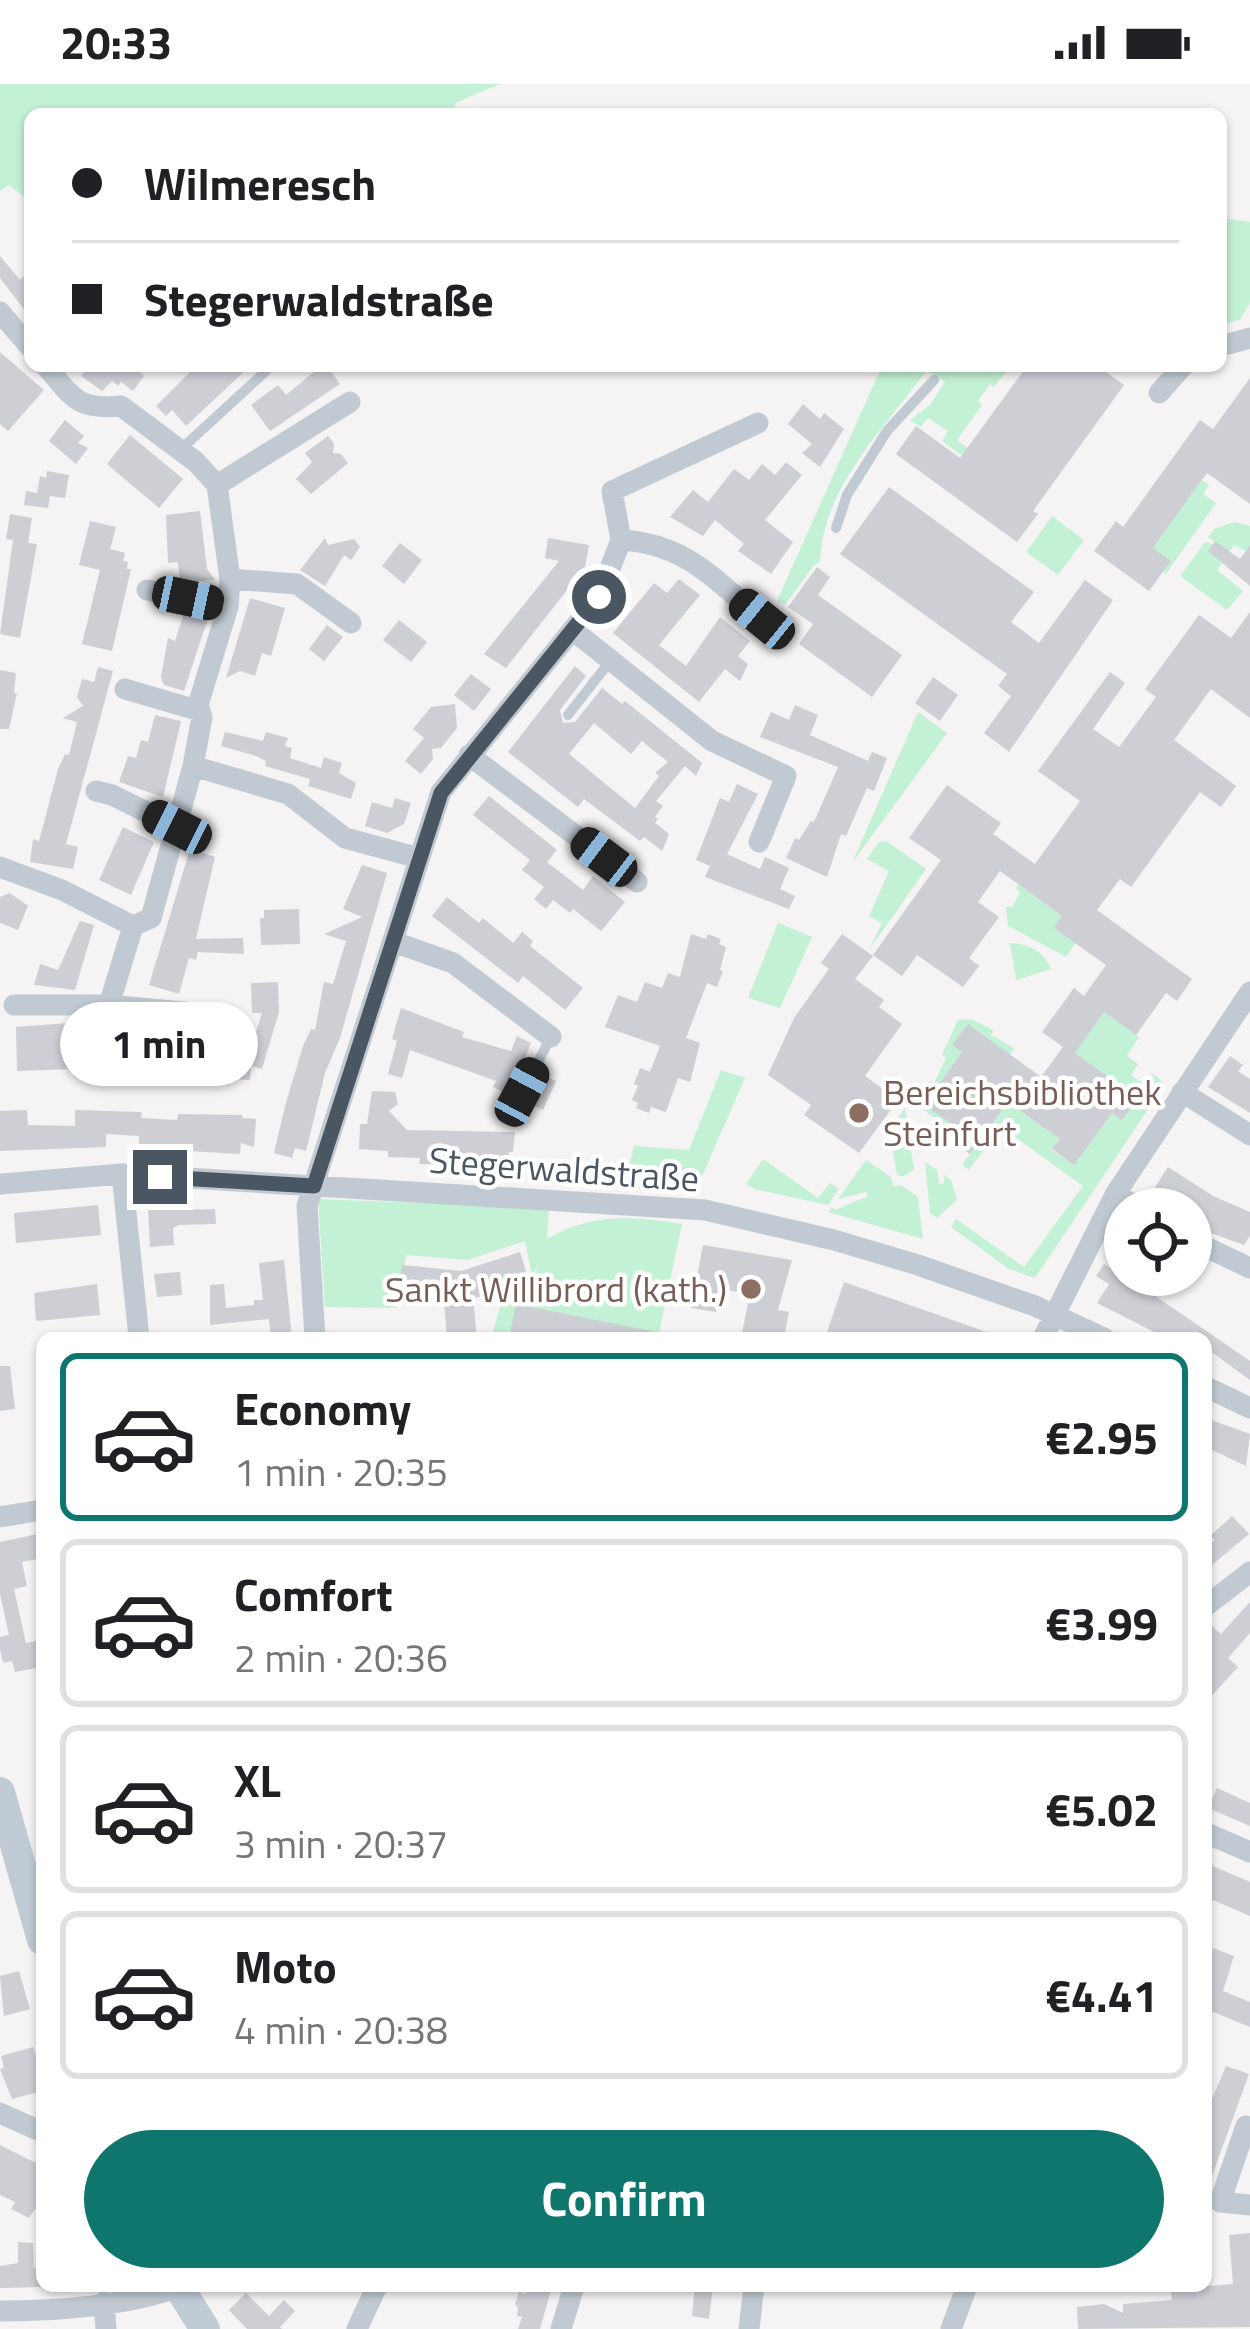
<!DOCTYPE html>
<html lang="en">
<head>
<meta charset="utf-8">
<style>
	body { margin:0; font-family:"Titillium Web",sans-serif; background:#f6f6f6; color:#202124; height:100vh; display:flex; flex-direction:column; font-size:45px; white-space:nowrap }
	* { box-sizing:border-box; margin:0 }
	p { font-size:39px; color:#757577 }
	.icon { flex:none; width:66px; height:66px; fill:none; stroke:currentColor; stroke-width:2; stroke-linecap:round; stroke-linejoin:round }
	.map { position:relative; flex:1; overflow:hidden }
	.sheet { position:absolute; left:36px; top:1248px; width:1176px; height:960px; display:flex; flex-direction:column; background:#fff; border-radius:18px; box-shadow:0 3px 9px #0004 }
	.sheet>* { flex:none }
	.hud { position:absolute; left:24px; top:24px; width:1203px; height:264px; border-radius:18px; box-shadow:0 3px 9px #0004; display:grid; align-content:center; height:264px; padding:0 48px; background:#fff }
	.tools { position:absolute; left:1104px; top:1104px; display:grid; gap:24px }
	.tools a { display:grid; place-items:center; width:108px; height:108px; border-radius:50%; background:#fff; box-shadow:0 3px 9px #0004; font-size:60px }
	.end { position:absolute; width:54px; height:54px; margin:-27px; border:15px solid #4a5661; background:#fff; box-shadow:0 0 0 6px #fff }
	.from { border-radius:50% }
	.bubble { position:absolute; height:84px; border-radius:42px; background:#fff; box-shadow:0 3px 9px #0004; font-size:39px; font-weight:700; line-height:84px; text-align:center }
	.car { position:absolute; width:36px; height:72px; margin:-36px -18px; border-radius:15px; box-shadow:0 0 9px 3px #0007; background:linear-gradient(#222 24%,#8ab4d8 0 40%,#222 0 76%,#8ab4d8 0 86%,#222 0) }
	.hud b { display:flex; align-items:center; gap:42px; height:114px; font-size:45px }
	.hud b+b { border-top:3px solid #e0e0e0 }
	.hud i { width:30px; height:30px; background:#202124 }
	ul { padding:21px 0 0; list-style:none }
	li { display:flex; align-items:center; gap:36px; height:168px; margin:0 24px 18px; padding:0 24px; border:6px solid #e0e0e0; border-radius:18px }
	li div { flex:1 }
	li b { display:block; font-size:45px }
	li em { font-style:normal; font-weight:700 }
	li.active { border-color:#0f766e }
	li>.icon { width:108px; height:108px; stroke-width:1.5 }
	.action { display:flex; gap:24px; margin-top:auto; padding:24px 48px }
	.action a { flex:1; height:138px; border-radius:72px; background:#0f766e; color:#fff; font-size:48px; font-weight:700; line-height:138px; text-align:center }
	.status { display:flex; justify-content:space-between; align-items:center; height:84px; padding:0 60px; background:#fff; direction:ltr }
	.status svg { height:33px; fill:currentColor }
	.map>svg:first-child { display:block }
	.green { fill:#c3f1d5 }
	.building { fill:#cdcfd5; fill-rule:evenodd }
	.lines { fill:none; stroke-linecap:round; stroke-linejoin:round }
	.lane { stroke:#c1cad2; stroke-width:10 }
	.street { stroke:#c1cad2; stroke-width:21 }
	.secondary { stroke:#c1cbd6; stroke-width:30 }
	.route { stroke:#4a5661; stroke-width:15 }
	.education-dot { fill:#8d6e63; stroke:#fff; stroke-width:4.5 }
	.labels { text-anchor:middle; stroke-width:9; stroke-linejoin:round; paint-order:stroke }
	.education-label { font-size:36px; fill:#785e54; stroke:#fff; text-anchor:start }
	.street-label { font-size:36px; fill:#4a5661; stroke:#fff }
</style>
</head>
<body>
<div class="status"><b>20:33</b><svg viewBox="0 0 49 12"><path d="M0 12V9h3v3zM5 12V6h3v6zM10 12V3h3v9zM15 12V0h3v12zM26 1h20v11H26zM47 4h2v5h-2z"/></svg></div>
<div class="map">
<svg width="1250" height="2245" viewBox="0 0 1250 2245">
	<rect width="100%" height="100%" fill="#f5f3f3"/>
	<path class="green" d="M0,0H500L455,19L454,30H30V117L9,101L0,107Z
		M1221,134L1250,138V219L1240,236L1221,241Z
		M882,282H1010L994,303L990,300L978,317L982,321L957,356L996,385L991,393L942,357L948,347L928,334L921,343L910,336L930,321L945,298L927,286C885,344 823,401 820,478L814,481L785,521L777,517Z
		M1202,396L1209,401L1203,410L1216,419L1165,491L1153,464Z
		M1052,432L1084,456L1058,491L1026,468Z
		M1234,438L1250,442V469L1234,461L1217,486L1243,507L1227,526L1180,492L1205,458L1223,463L1208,453L1214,445Z
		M918,628L947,649L852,779Z
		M886,757L926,785L869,866L882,839L869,832L889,787L867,775L879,758Z
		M1018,800L1062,832L1075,859L1066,873L1008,842L1006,823H1012L1020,809L1016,805Z
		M778,839L812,853L780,924L748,914Z
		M1010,859C1029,860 1044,867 1051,885L1016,896Z
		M1104,928L1139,953L1127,972L1138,980L1131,991L1144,1000L1152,989L1165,1000L1035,1194L1009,1185L951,1143L956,1135L1024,1183L1083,1102L1001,1043L969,1086L962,1081L1008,1018L1060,1055L1052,1066L1073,1080L1112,1029L1122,1036L1137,1015L1075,969Z
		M971,935L993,946L991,951L1014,964L1010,971L967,941L953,961L962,968L925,1020L955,1043L952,1047L921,1024L919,1018L929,997L934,999L946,974L942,971L958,936Z
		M721,986L745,994L696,1106L624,1104L634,1062L689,1066Z
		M905,1024L914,1086L902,1093L897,1090L889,1046Z
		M763,1075L818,1114L830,1099L839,1105L828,1121L754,1105L746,1100Z
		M866,1076L891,1093L893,1102L901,1101L918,1113L923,1155L828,1128L832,1123L835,1126L868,1112L866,1108L838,1115Z
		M925,1078L937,1086L939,1100L944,1099V1091L951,1096L957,1116L937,1134L930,1129Z
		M318,1115L549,1124L547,1155C591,1129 633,1132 682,1140L658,1254H491L500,1223L534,1193L538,1181L532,1192L525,1157L468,1176L406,1171L397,1224L325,1223Z"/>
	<path class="building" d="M0,172L20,196L30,187V233L0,194Z
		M0,268L44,306L8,347L0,340Z
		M88,282H134L144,292L133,307L121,298L118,302L112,297L102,307L81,292Z
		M196,282H250L186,342L172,326L166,332L156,322Z
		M321,282H327L340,300L270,347L251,321L278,301L286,311Z
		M1027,282H1098L1124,301L1033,427L1038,430L1017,458L896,370L916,342L960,374Z
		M1250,294V420L1207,389L1153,464L1171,477L1149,507L1094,467L1116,437L1123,443L1200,336L1213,345Z
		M803,320L820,335L824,329L844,345L820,383L802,369L812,360L788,340Z
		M65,336L84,352L78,359L88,364L76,380L49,357Z
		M130,351L183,395L159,424L107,380Z
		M328,352L334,360L333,369L341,370L348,379L311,410L296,395L312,378L305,369Z
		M786,378L802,391L765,436L793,458L771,490L738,467L744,460L715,436L703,452L670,433L693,406L708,418L734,385L749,396L762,380L775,391Z
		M47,387L69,391L65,414L50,412L48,424L24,421L26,407L37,409L40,392L46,394Z
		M889,403L1034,508L1011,538L1039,559L1085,496L1113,516L1009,668L984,649L1011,612L998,602L1007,590L840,470Z
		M200,427L207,485L215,496L180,498L178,478L168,479L166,431Z
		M10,430L32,434L28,459L37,460L20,554L0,550L13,456L6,455Z
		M90,437L116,443L110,465L125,469L123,477L128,478L127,485H131L112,567L82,560L100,486L79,481Z
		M325,454L328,461L354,455L360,463L351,476L344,471L325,502L300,486Z
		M548,454L589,461L585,483L506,584L484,570L559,477L545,474Z
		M1215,457L1240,475L1250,461V502L1208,467Z
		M400,459L422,476L404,500L382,482Z
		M817,483L830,493L818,511L902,571L872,613L799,560L813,540L788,523Z
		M679,495L700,511L659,561L686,582L720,533L750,557L738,572L748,580L740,597L725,585L699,618L613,549L654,499L667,509Z
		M250,514L285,524L271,572L262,569L255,592L240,587L226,594Z
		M1250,528V634L1211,605L1174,656L1236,702L1221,723L1200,708L1131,803L1120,795L1097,826L1192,895L1177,917L1166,909L1136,951L1104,928L1075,969L1138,1014L1122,1036L1112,1029L1074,1081L1052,1065L1060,1055L1008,1018L970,1070L947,1054L956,1043L924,1021L962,968L952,961L968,940L1041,993L1063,963L1042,948L1074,904L1084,912L1106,881L1054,844L1062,832L1000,787L978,818L999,833L969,874L979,882L963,903L917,871L902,892L873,871L941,776L909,754L947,701L1001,739L993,750L1035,780L1080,717L1038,687L1110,588L1125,599L1093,645L1119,663L1156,613L1145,605L1199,531L1231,554Z
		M184,529L208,534L184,607L164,601L161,593L168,554L175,557Z
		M399,536L427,558L411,578L383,556Z
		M327,541L343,553L324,577L309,565Z
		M575,582L586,592L560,626L563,639L575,638L602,604L622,620L625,617L702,679L696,692L685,682L656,717L663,722L655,733L658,735L655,739L669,750L662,767L644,753L640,757L584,715L578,723L508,668ZM594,639L631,670L642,657L668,678L655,689L659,692L635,724L569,670Z
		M98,583L113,587L66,760L78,763L73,785L30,778L33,755L39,757L58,685L65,670L69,671L77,638L63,634L83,622L77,613L82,595L94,598Z
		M0,586L16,589L14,609H17L9,645H0Z
		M471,590L491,605L474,627L454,611Z
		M933,593L958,611L940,637L915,619Z
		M455,620L457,644L441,664L432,665L433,675L421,690L405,677L424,654L413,645L431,623Z
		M795,621L818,631L810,651L868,677L872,668L887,674L874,707L867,704L846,752L841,750L827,793L786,774L795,754L799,756L811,737L814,738L838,683L760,653L771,628L789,636Z
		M155,631L181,637L163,713L119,698L128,672L136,674L141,656L148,658Z
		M225,648L263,657L266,648L288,654L285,662L292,664L290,674L321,684L324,673L342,679L339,689L356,699L351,715L308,702L310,695L265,682L266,677L256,672L221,662Z
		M737,700L758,710L727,770L760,785L765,773L789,784L780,805L795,812L789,825L705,793L710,782L696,776L720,714L729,718Z
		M489,712L557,766L547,778L583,806L593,792L625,818L601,847L573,825L570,829L553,816L546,825L534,815L544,803L522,786L530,776L473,731Z
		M395,714L411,719L404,740L387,749L365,742L372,718L392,724Z
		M123,743L154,758L131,811L99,796Z
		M190,765L215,773L196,855L243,854L244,870L198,868L196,876L189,874L179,910L149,901Z
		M362,781L387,789L340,954L325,989L306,1067L295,1064L292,1074L274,1069L285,1022L303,962L311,945L315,946L324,898L333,900L346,857L324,850L362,833L343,825Z
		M10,809L28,822L18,846L0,839V813Z
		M447,813L479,839L483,834L513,859L522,848L533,857L530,862L583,904L565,926L523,892L518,899L432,832Z
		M299,825L300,860L261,861L260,834H264V826Z
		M80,837L94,841L75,906L34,901L40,880L58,886Z
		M691,850L706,855L708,850L721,855L719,860L726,863L720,886L723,887L717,903L707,899L686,954L700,959L690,998L678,994L666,1028L651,1023L649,1029L636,1024L638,1019L632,1016L638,1002L634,1000L640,984L650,988L660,962L605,943L618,911L637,918L645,898L662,904L668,889L680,893Z
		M842,850L873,872L855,895L884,916L879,923L902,940L865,992L898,1016L859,1069L804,1031L811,1021L768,991L794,934L829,885L821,879Z
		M278,898L279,928L262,985L251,982L250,996L199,993L213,982L214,972L248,974L262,929H252L251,899Z
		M401,924L464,948L462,953L511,967L517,952L531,959L513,1005L514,1013L493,1003L496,997L410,966L402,994L388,990L397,957L392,955Z
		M68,939H102V984L17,987L16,943Z
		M1230,972L1243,981L1238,987L1250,995V1029L1208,1003Z
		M542,991L556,997L543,1026L524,1017Z
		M372,1007L395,1008L398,1020L389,1027L407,1046L515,1048L513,1068H509L508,1081L419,1080L420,1074L388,1073V1067L359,1065L360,1040H367Z
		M27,1026L28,1041L75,1042V1026L142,1028L141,1034L177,1036L178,1030L242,1031V1034L256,1035L254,1063L241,1059L240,1070L139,1064V1052L106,1050V1063L0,1067V1027Z
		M1168,1083L1213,1112L1250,1128V1152L1244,1161L1208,1148L1191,1134V1125H1171L1150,1111Z
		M98,1121L101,1151L16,1159L14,1129Z
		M177,1121L178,1126L215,1125L216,1140L179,1141L173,1144L174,1161L150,1163L148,1123Z
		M703,1161L792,1176L778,1226L789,1228L784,1254H741L750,1210L720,1205L716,1228L691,1224Z
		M520,1168L529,1197L473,1215L477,1254H447L444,1219L398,1211L402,1181L461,1187Z
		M284,1176L292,1254H271L269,1235L210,1241V1201L224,1200L226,1224L254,1221V1216H263L259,1179Z
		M1104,1180L1126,1194L1167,1191L1154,1211L1250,1277V1296L1206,1264V1254H1166L1097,1219L1109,1200L1096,1192Z
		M180,1188L182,1211L157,1213L154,1190Z
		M844,1198L998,1252L997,1254H825Z
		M97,1200L100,1231L36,1237L34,1209Z
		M516,1220L651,1247V1254H509Z
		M0,1282H10L15,1325L0,1327Z
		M1206,1334L1250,1350L1246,1382L1206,1363Z
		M1232,1432L1249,1450L1212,1481L1206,1473V1463L1215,1456L1210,1452Z
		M42,1449V1474L22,1478L27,1502L14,1505L26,1559L42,1556V1583L15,1588L12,1577L3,1579L0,1565V1553L9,1551L0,1510V1458Z
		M1250,1518V1549L1228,1574L1238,1583L1206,1618V1537L1221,1550Z
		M1217,1704L1250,1719V1742L1208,1724Z
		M1206,1779L1250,1798V1832L1206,1813L1212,1799L1206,1796Z
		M1213,1864L1234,1872L1223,1907L1250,1918V1943L1206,1925V1884Z
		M19,1887L30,1925L4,1932L0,1892Z
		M33,1963L38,1979L42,1978V2007L12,2015L0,1985L4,1984L1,1972Z
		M1226,1982L1249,1990L1208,2103L1206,2029Z
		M0,2061L42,2082V2114L29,2134L11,2125L15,2118L0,2111Z
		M1250,2149V2243L1078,2245L1077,2223L1104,2220L1123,2229V2220L1172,2216L1171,2205L1233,2200L1229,2151Z
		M18,2158L33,2159L34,2184L42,2183V2203L0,2204V2182L18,2179Z
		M528,2202L551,2206L540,2245H518L522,2233L517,2232L518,2223L515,2221L519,2207L525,2210Z
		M695,2202H713L709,2235L692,2232Z
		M246,2209L269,2232L284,2216L295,2227L280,2243L282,2245H247L229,2226Z"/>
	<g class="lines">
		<path class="lane" d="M180,366L266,287
			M836,444L847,411L887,347L934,296
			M568,631L611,576
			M522,1008L551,953"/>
		<path class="street" d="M0,228L30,263
			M1221,262L1250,254
			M46,282C73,314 77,326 121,322L196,378L217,401L230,495L228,523L198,621L202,633L193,682L288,710L345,754L419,774
			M1159,309L1183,282
			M217,401L350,318
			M621,456C687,460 713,495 762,535
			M230,495L297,500L351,539
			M147,506L228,523
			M574,547L712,657L786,692L759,758
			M125,605L200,627
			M469,671L637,798
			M193,682L151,834L133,842L109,921L204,930
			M96,707L112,711L177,743
			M0,783L62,806L133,842
			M394,858L453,879L551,953
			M14,921H109
			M1182,1008L1250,1051
			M122,1090L139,1254
			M0,1100L122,1090L705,1126L834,1156L918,1181L1035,1222L1104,1254
			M1116,1109L1139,1125
			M1191,1156L1250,1184
			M315,1254L307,1122L441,708L599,513L621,456L612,407L758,339
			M1043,1254L1116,1109L1250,908
			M1206,1303L1250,1324
			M0,1433L42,1426
			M1206,1522L1250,1488
			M1206,1749L1250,1768
			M0,2029L42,2048
			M1246,2042L1220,2118L1250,2121
			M104,2218L106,2245
			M0,2227C54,2227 128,2222 179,2203
			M357,2245L377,2202
			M561,2245L574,2202
			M749,2245L754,2202
			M951,2245L967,2202"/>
		<path class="secondary" d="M0,1708L42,1856
			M178,2202L205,2245"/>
	</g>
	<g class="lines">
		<path class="route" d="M160,1093L314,1102L441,709L599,513"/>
	</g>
	<g class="education-dot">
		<circle cx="859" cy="1029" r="12"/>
		<circle cx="751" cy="1205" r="12"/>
	</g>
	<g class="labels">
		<g class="education-label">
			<text x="883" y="1021">Bereichsbibliothek<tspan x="883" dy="41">Steinfurt</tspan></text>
			<text x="727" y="1218" text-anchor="end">Sankt Willibrord (kath.)</text>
		</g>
		<g class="street-label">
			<text transform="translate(564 1085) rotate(4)" y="13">Stegerwaldstraße</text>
		</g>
	</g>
</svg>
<div class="tools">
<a><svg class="icon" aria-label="locate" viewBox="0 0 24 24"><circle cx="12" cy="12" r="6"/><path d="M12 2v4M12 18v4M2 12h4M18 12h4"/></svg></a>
</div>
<i class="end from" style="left:599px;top:513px"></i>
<i class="end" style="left:160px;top:1093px"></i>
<div class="bubble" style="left:60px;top:918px;width:198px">1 min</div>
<i class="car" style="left:188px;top:514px;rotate:102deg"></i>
<i class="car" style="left:762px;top:535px;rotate:309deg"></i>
<i class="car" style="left:177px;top:743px;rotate:297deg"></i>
<i class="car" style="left:604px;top:773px;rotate:307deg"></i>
<i class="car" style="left:522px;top:1008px;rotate:28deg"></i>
<div class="hud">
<b><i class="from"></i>Wilmeresch</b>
<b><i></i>Stegerwaldstraße</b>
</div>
<section class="sheet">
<ul>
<li class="active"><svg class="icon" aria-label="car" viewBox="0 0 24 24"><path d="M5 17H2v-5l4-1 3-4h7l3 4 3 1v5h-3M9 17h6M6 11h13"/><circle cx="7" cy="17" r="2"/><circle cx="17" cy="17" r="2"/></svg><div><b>Economy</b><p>1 min · 20:35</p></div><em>€2.95</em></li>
<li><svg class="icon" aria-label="car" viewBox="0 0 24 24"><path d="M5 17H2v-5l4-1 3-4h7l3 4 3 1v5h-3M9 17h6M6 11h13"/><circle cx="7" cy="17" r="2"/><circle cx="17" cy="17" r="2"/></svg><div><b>Comfort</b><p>2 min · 20:36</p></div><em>€3.99</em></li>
<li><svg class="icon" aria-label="car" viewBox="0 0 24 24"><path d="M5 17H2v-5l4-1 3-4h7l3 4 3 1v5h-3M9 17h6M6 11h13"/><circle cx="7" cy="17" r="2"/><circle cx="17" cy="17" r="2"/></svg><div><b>XL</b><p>3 min · 20:37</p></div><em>€5.02</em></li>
<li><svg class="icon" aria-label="car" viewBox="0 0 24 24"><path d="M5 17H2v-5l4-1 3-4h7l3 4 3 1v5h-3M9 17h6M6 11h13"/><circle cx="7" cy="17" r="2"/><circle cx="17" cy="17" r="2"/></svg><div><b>Moto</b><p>4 min · 20:38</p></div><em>€4.41</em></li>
</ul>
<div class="action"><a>Confirm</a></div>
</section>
</div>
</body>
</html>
